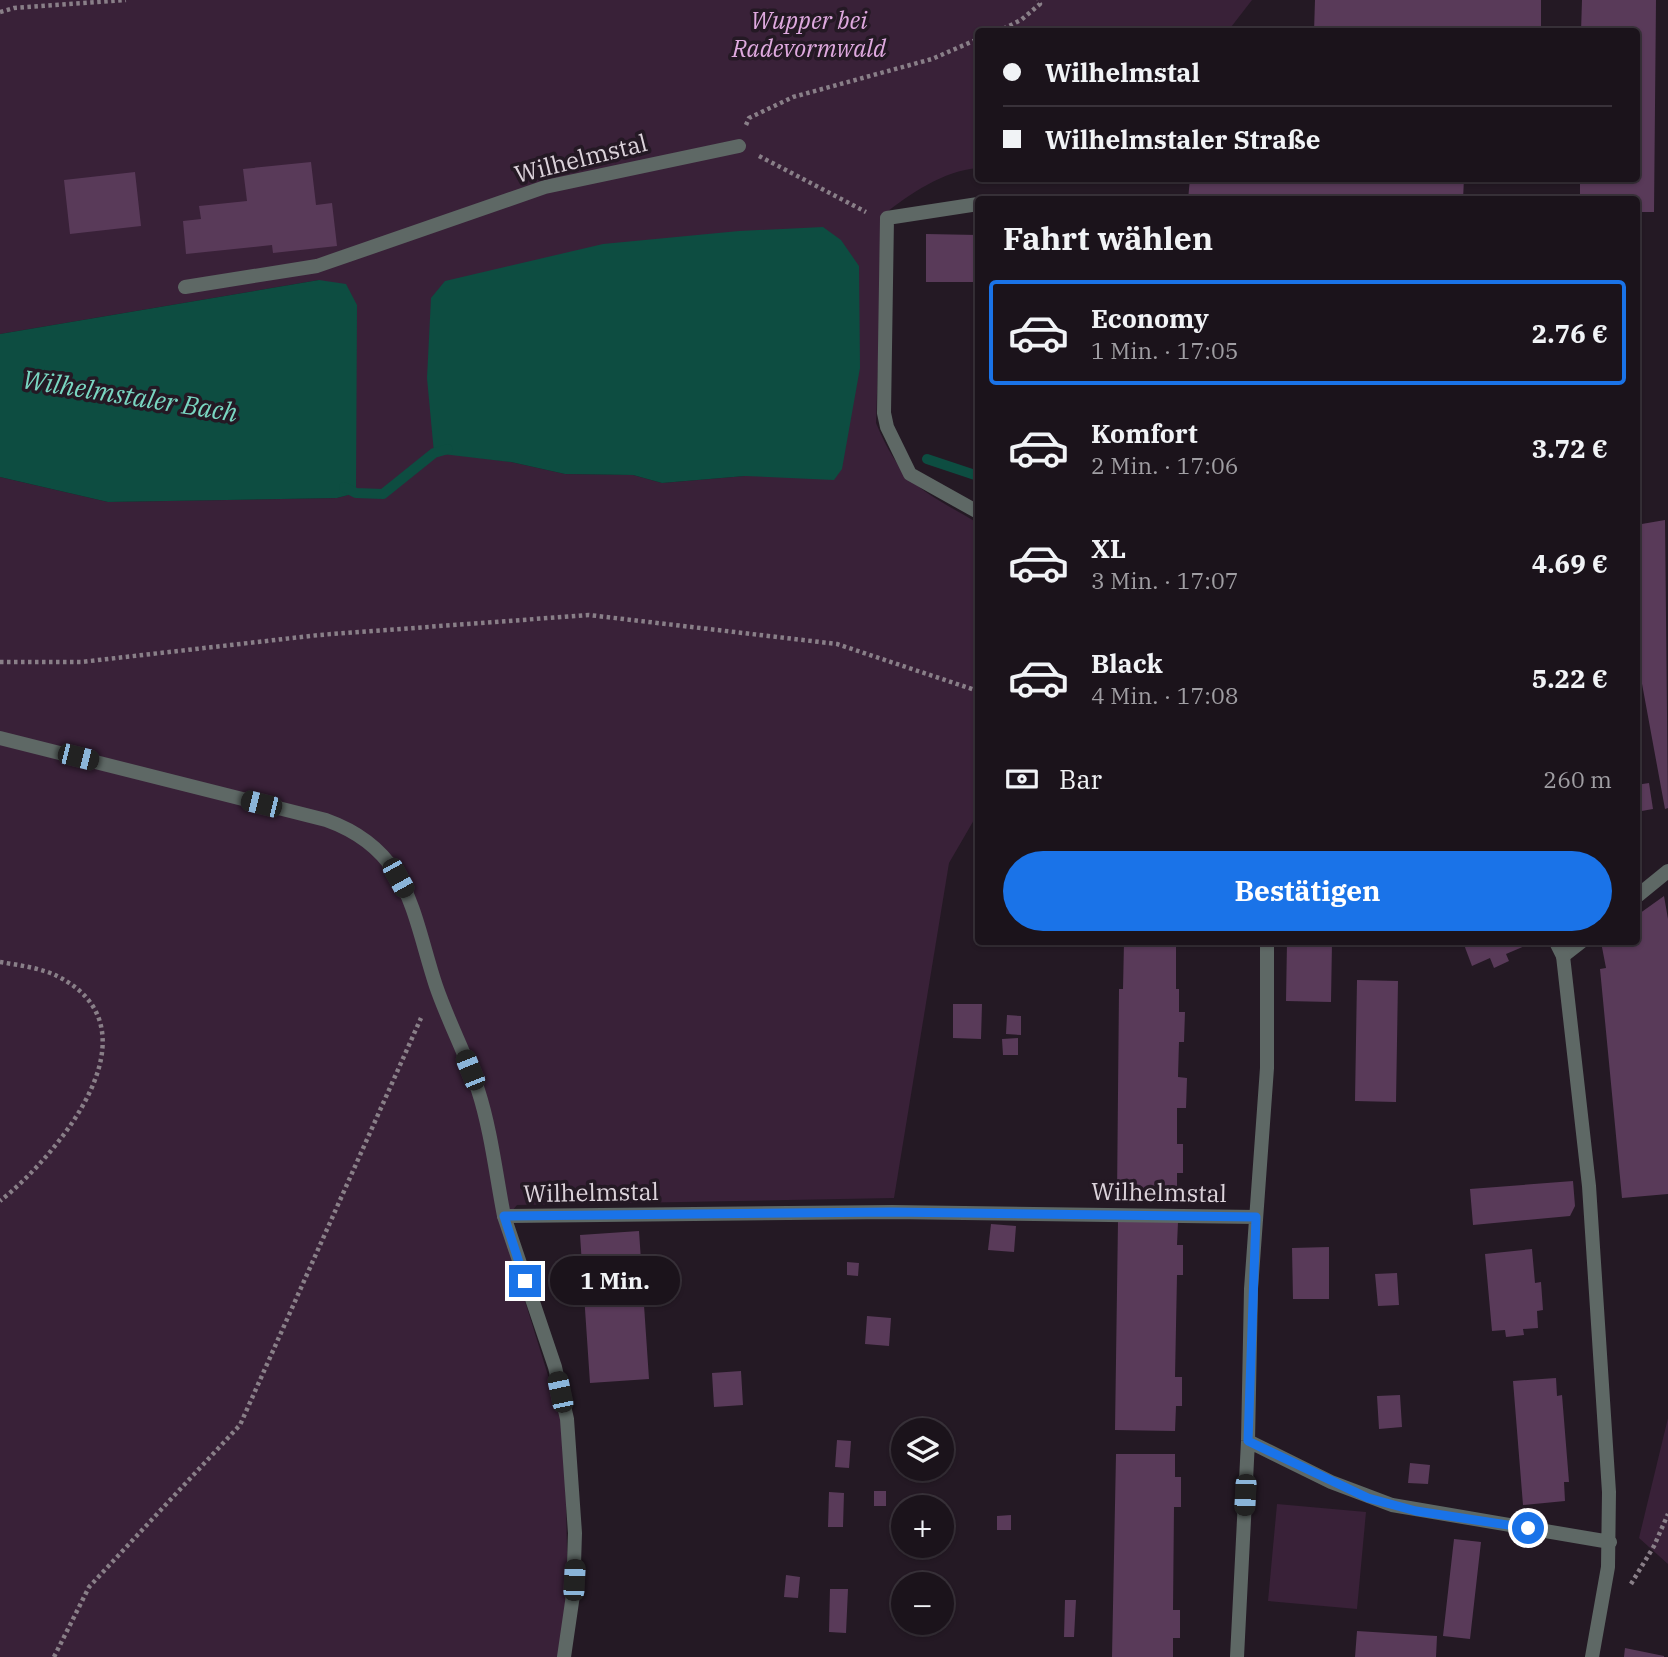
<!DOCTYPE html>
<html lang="de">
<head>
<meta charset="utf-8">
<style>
	body { margin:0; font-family:"IBM Plex Serif",serif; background:#282028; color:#f1f3f6; height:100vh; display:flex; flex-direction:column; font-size:26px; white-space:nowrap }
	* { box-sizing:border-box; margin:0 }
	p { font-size:23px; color:#a09ea3 }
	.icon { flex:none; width:38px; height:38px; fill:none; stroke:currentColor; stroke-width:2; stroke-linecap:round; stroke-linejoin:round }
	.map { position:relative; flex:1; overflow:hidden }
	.drawer { position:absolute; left:975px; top:196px; width:665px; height:749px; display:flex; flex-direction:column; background:#1b131b; border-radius:7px; box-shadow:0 2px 5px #0004,0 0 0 2px #39323a }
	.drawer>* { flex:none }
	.guide { position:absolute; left:975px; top:28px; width:665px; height:154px; border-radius:7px; box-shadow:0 2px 5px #0004,0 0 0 2px #39323a; display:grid; align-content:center; height:154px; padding:0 28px; background:#1b131b }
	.tools { position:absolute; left:891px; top:1418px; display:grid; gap:14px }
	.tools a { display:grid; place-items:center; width:63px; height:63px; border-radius:50%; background:#1b131b; box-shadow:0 2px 5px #0004,0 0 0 2px #39323a; font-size:35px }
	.end { position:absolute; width:32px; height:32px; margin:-16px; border:9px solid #1a73e8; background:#fff; box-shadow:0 0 0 4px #fff }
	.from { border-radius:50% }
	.bubble { position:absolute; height:49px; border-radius:24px; background:#1b131b; box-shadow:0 2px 5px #0004,0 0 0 2px #39323a; font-size:23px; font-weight:700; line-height:49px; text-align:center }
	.car { position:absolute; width:21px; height:42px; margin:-21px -10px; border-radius:9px; box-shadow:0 0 5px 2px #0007; background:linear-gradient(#222 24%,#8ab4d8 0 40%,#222 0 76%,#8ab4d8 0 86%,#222 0) }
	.guide b { display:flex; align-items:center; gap:24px; height:66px; font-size:26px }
	.guide b+b { border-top:2px solid #39323a }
	.guide i { width:18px; height:18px; background:#f1f3f6 }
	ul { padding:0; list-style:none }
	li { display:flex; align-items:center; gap:21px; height:105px; margin:0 14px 10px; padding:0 14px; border:4px solid transparent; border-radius:7px }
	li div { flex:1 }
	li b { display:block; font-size:26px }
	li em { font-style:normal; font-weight:700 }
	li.selected { border-color:#1a73e8 }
	li>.icon { width:63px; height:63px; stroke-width:1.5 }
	h2 { padding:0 28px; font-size:32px; line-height:84px }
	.pay { display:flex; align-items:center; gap:18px; height:77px; padding:0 28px; font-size:26px }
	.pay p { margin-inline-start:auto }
	.cta { display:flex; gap:14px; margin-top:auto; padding:14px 28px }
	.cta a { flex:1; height:80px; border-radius:42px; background:#1a73e8; color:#fff; font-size:28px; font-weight:700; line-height:80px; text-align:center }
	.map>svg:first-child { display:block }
	.green { fill:#392138; fill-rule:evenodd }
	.water { fill:#0d4d41 }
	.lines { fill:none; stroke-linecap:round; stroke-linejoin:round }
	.stream { stroke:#0d4d41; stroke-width:10 }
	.building { fill:#593a59 }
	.path { stroke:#897f88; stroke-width:4.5; stroke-dasharray:3.5 3.5; stroke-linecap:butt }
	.service { stroke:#5e6865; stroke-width:14 }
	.minor { stroke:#5e6865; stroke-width:14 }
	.route { stroke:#1a73e8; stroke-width:9 }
	.labels { text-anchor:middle; stroke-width:7; stroke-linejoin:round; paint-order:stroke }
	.park-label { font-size:24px; font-style:italic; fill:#dfa9df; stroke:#241924 }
	.street-label { font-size:24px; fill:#dcd3db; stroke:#241924 }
	.water-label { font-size:26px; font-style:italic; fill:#79d6c1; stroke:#241924 }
</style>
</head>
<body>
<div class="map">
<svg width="1668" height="1657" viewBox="0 0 1668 1657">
	<rect width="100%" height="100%" fill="#241924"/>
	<path class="green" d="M0,0H1252L1228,31L978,32V168C943,171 911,193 883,215L876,423C902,485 923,491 978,523V813L949,863L894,1198L517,1205L501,1224L560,1414L565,1459L568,1597L559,1657H0V477L108,502L337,498L355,493L319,280L0,334ZM434,452L745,476L662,483L633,475L565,474L511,462Z
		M1668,1418V1564L1639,1538Z
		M1277,1504L1366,1512L1357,1609L1268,1601Z"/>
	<path class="water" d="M823,227L841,240L859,266L860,368L842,469L834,480L745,476L662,483L633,475L565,474L511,462L434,453L427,378L431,298L445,281L603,244L739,231Z
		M319,280L346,284L357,305L356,493L337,498L108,502L0,477V334Z"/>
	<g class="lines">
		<path class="stream" d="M927,459L978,476
			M344,487L356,493L383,494L434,453L448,449"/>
	</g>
	<path class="building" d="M1315,0H1541V32H1314Z
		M1582,0H1656L1654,212H1636V200H1580V178H1636V32H1581Z
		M311,162L316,205L332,203L337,246L273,253L272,245L186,254L183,221L201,219L199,206L247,201L243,169Z
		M135,172L141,226L70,234L64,180Z
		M1190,178H1464L1463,200H1188Z
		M926,234L978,235V282H926Z
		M1665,520L1668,808L1665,809L1636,651V525Z
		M1649,783L1653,809L1636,812V785Z
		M1664,896L1668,919V1194L1622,1198L1600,969L1606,968L1601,942H1636V916Z
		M1124,942H1176V989H1179V1012H1185L1184,1042H1179L1178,1077L1187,1078L1186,1108H1177V1144H1183V1173H1177V1198H1117L1119,989H1123Z
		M1287,942H1332L1331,1002L1286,1001Z
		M1463,942H1525L1527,945L1506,954L1509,961L1494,968L1490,958L1472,966Z
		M1357,980L1398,981L1396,1102L1355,1101Z
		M953,1004H982L981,1039L953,1038Z
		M1007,1015L1021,1016V1035L1006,1034Z
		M1018,1038V1055H1003L1002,1039Z
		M1573,1181L1575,1206L1570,1216L1473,1225L1470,1189Z
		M1118,1221L1178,1222L1177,1245H1183V1275H1177L1175,1377H1182V1406H1176L1175,1431L1115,1430Z
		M991,1224L1016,1226L1014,1252L988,1250Z
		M639,1231L649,1379L590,1383L580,1235Z
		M1329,1247V1299H1293L1292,1248Z
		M1532,1249L1535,1283L1541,1282L1543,1310L1537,1311L1538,1328L1523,1329L1524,1335L1506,1337L1505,1330L1492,1331L1485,1254Z
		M847,1262L859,1263L858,1276L847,1275Z
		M1397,1273L1399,1305L1378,1306L1375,1274Z
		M867,1316L891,1318L889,1346L865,1344Z
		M741,1371L743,1405L714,1407L712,1373Z
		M1556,1378L1557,1396L1562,1395L1569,1482H1564L1565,1501L1523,1505L1513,1381Z
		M1400,1395L1402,1427L1379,1429L1377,1396Z
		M837,1440L851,1441L849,1468L835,1467Z
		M1116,1454H1175V1477H1181V1507H1174L1173,1610H1180V1638H1173V1657H1112Z
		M1410,1463L1430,1465L1428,1484L1408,1483Z
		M874,1491H886V1506H874Z
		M829,1492L844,1493L843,1527H828Z
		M1011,1515V1530H997V1516Z
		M1454,1539L1481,1542L1470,1639L1443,1636Z
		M786,1575L800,1577L798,1598L784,1597Z
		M830,1589H848L846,1633L829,1632Z
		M1065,1600H1076L1074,1637H1064Z
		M1357,1631L1437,1636L1436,1657H1355Z
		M1625,1648L1664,1656V1657H1624Z"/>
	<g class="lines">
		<path class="path" d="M0,12L14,8L126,0
			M997,32L1021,20L1040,4L1038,0
			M746,125L749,118L793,97L932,59L978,39
			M759,156L866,212
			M0,662H81L319,635L589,615L837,644L978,691
			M0,962C18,965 41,968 57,976C164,1029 57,1156 0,1201
			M1631,1584L1654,1546L1668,1514
			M54,1657L89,1587L240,1425L421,1018"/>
		<path class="service" d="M978,204L887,218L884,413L887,427L910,474L978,512
			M185,287L317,266L545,187L739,146
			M0,738L326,820C410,850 412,913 436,986C448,1021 466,1055 478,1090C491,1130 496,1175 504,1216
			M1636,897L1668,871
			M1556,942L1563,956L1581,942"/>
		<path class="minor" d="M1563,956L1589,1186L1609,1492L1608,1567L1592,1657
			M1248,1441L1331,1482L1392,1505L1610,1542
			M564,1657L573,1595L575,1533L567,1419L555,1367L504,1216L892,1212L1256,1217
			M1237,1657L1248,1441L1251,1289L1267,1068V942"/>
	</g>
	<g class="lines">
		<path class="route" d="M525,1281L504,1216L892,1212L1256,1217L1248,1441L1368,1498L1416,1511L1528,1528"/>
	</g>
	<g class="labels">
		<g class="park-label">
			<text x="809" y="29">Wupper bei<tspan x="809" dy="28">Radevormwald</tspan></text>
		</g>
		<g class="street-label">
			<text transform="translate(581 159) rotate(-14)" y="8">Wilhelmstal</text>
			<text transform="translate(591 1193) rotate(-1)" y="8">Wilhelmstal</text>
			<text transform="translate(1159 1193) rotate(1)" y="8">Wilhelmstal</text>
		</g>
		<g class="water-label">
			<text transform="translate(130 396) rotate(9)" y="9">Wilhelmstaler Bach</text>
		</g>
	</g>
</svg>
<div class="tools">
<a><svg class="icon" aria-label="layers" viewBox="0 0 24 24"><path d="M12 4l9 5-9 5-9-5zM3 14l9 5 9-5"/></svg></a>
<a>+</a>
<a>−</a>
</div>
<i class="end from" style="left:1528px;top:1528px"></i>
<i class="end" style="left:525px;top:1281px"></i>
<div class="bubble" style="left:550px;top:1256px;width:130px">1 Min.</div>
<i class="car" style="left:78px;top:757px;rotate:104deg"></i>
<i class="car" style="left:261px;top:804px;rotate:284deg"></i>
<i class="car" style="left:398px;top:878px;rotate:151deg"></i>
<i class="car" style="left:470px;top:1070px;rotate:338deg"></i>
<i class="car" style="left:560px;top:1392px;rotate:348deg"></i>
<i class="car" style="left:1245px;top:1495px;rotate:183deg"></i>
<i class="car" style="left:574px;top:1580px;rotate:3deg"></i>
<div class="guide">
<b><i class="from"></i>Wilhelmstal</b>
<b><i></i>Wilhelmstaler Straße</b>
</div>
<section class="drawer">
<h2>Fahrt wählen</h2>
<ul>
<li class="selected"><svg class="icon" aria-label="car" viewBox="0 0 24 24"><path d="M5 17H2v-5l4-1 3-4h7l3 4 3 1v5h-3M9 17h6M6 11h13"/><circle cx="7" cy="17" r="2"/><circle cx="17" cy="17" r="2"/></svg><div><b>Economy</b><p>1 Min. · 17:05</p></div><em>2.76 €</em></li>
<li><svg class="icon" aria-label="car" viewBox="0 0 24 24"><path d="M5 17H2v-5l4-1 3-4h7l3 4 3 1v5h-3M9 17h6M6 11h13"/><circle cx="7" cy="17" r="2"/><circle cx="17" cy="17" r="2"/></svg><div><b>Komfort</b><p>2 Min. · 17:06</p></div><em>3.72 €</em></li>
<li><svg class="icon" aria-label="car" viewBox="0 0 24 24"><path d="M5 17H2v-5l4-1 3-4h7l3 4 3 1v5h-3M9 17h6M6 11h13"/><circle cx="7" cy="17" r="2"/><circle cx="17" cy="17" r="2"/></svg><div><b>XL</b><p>3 Min. · 17:07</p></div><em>4.69 €</em></li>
<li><svg class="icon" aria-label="car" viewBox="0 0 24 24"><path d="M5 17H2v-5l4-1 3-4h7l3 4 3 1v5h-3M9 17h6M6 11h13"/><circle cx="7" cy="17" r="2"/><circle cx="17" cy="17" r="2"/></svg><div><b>Black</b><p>4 Min. · 17:08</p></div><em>5.22 €</em></li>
</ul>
<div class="pay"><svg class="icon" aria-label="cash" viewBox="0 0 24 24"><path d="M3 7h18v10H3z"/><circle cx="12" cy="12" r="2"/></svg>Bar<p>260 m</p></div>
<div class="cta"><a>Bestätigen</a></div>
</section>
</div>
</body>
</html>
